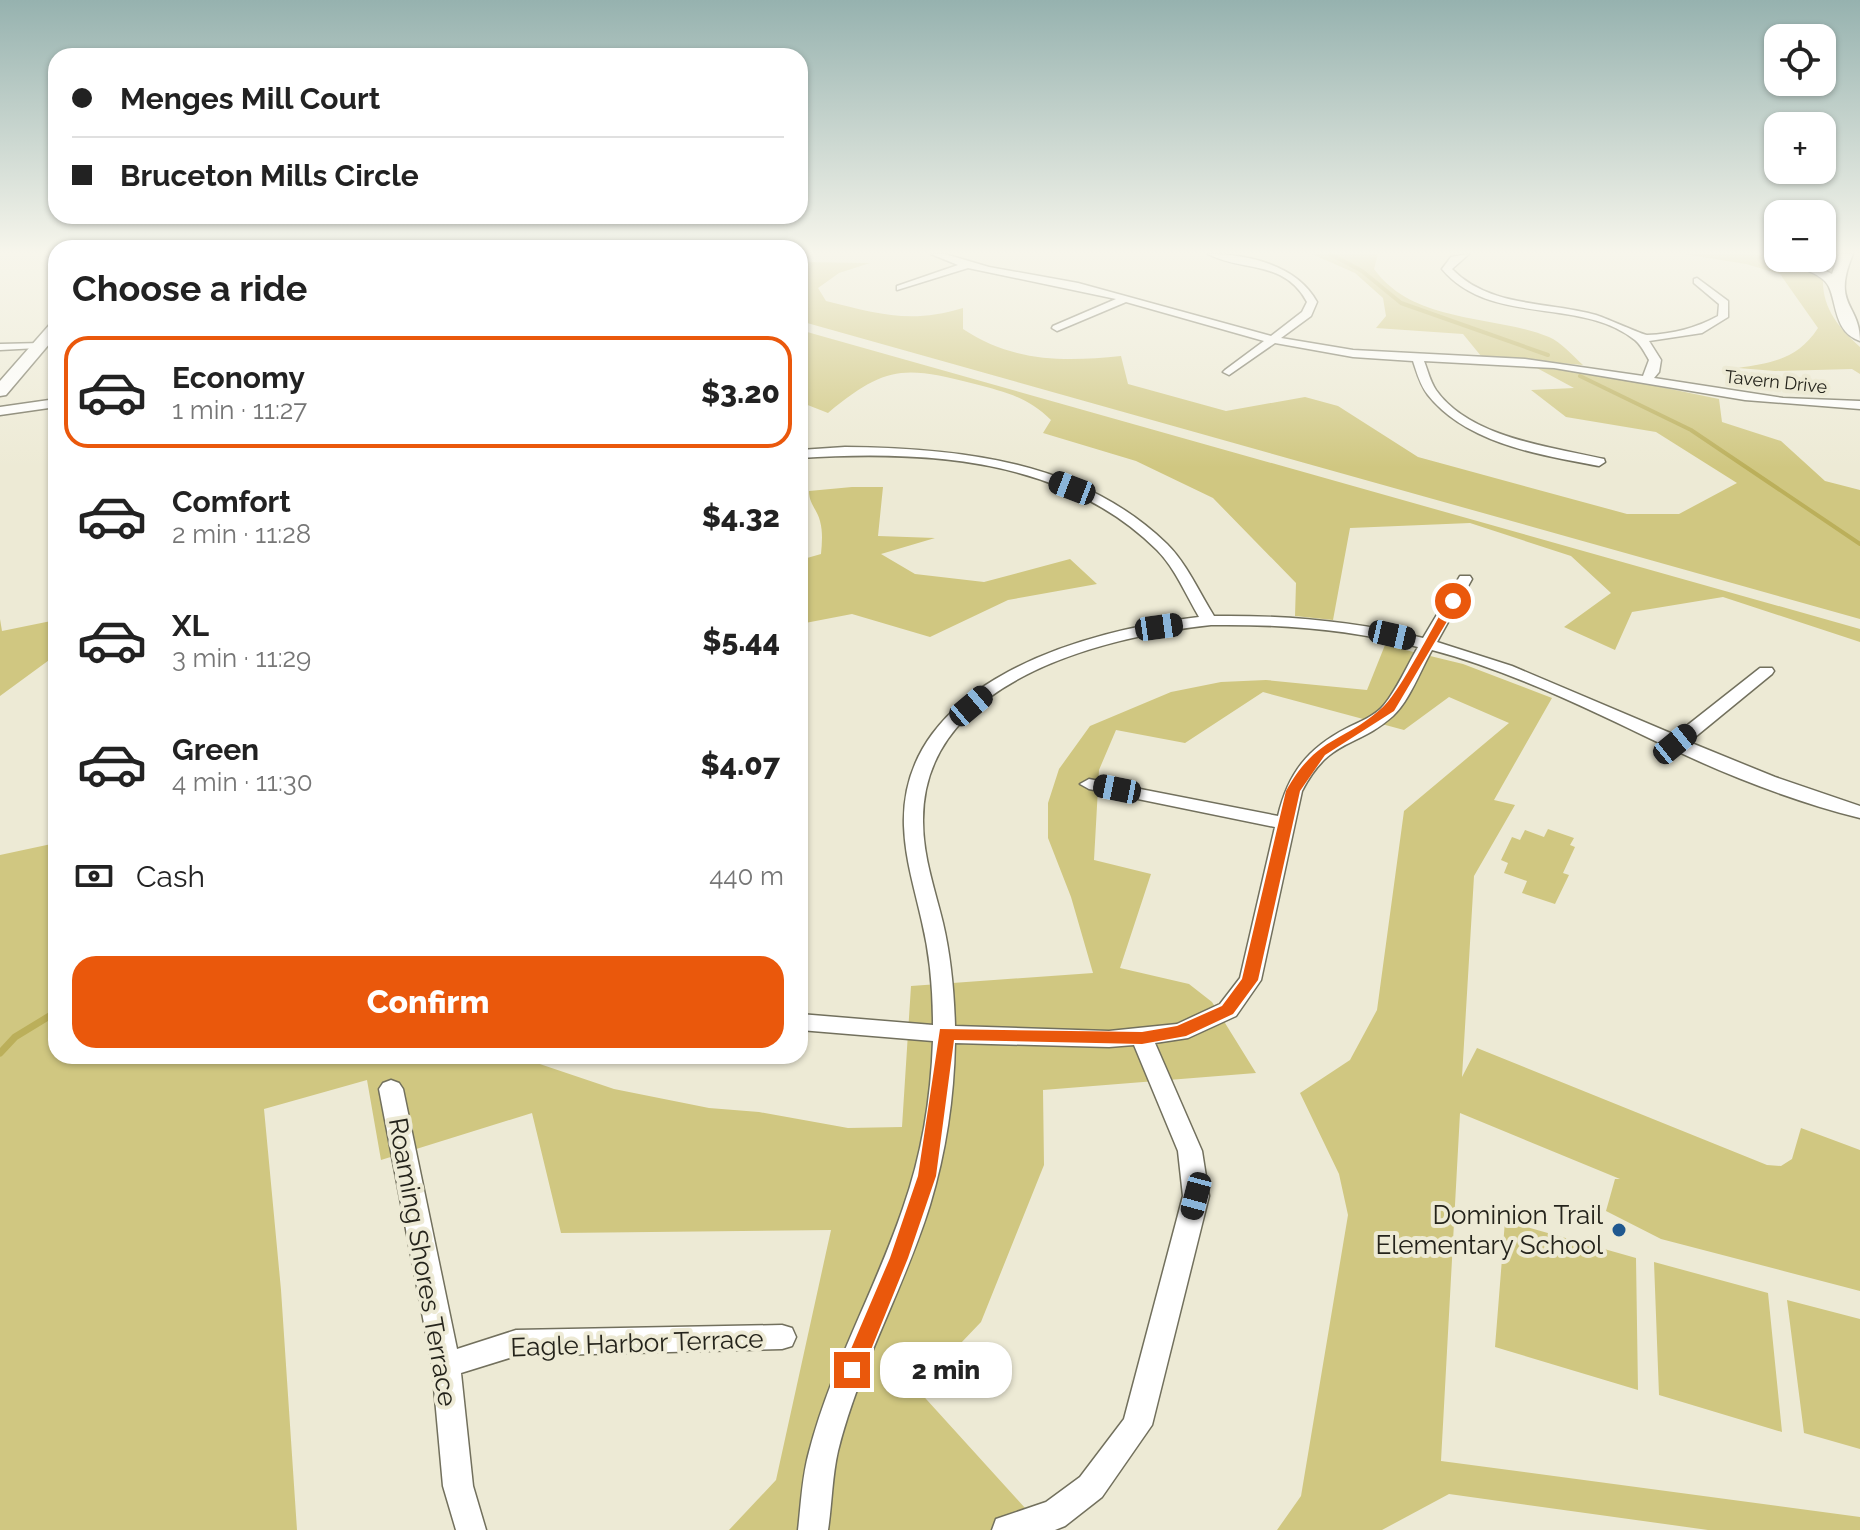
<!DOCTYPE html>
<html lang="en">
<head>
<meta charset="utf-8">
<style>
	body { margin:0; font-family:Raleway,sans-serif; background:#f2f2f2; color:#222; height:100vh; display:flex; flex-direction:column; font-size:30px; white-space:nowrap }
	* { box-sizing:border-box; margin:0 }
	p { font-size:26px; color:#767676 }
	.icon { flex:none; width:44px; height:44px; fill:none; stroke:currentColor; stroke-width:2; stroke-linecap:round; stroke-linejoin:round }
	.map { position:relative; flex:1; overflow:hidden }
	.sheet { position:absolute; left:48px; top:240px; width:760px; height:824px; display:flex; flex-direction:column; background:#fff; border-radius:24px; box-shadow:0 2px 6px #0004 }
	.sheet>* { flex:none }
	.guide { position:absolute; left:48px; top:48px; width:760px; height:176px; border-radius:24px; box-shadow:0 2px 6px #0004; display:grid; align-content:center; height:176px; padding:0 24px; background:#fff }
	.tools { position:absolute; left:1764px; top:24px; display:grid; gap:16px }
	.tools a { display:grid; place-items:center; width:72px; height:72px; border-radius:16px; background:#fff; box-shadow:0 2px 6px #0004; font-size:40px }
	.end { position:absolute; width:36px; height:36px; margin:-18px; border:10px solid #ea580c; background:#fff; box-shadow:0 0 0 4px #fff }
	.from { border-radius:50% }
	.bubble { position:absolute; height:56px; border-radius:24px; background:#fff; box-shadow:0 2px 6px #0004; font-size:26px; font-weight:800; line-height:56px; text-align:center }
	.car { position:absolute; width:24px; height:48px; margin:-24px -12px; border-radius:10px; box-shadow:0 0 6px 2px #0007; background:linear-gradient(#222 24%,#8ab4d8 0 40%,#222 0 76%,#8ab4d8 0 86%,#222 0) }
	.guide b { display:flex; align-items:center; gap:28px; height:76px; font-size:30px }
	.guide b+b { border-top:2px solid #e0e0e0 }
	.guide i { width:20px; height:20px; background:#222 }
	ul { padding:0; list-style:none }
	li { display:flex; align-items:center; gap:24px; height:112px; margin:0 16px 12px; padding:0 8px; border:4px solid transparent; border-radius:24px }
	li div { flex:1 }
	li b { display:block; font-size:30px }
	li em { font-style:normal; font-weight:800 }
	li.selected { border-color:#ea580c }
	li>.icon { width:72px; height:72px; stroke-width:1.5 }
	h2 { padding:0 24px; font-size:36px; line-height:96px }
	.pay { display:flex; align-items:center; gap:20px; height:88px; padding:0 24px; font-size:30px }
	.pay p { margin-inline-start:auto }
	.action { display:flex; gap:16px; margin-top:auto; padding:16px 24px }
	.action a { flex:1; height:92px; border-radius:24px; background:#ea580c; color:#fff; font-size:32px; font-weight:800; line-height:92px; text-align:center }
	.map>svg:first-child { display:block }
	.green { fill:#d0c781 }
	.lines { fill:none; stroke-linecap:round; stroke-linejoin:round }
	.stream-far1 { stroke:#bbaf5a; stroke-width:4 }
	.stream { stroke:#bbaf5a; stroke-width:7 }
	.minor-casing { stroke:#72705d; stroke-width:3 }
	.secondary-casing { stroke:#72705d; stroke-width:3 }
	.minor { fill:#fff; fill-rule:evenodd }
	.secondary { fill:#fff; fill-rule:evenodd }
	.route { fill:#ea580c }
	.poi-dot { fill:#20588f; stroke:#edead5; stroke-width:3 }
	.labels { text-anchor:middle; stroke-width:8; stroke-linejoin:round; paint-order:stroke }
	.far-street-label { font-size:18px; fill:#24231b; stroke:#edead5 }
	.near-poi-label { font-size:26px; fill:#24231b; stroke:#edead5; text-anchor:end }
	.near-street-label { font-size:26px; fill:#24231b; stroke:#edead5 }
</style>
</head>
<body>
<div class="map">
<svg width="1860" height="1530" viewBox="0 0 1860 1530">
	<rect width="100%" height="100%" fill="#edead5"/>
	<path class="green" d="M1312,254H1378L1374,269C1414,324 1491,314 1549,337C1561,342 1573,356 1583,365L1481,356L1463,334L1376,328L1386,316L1383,298L1355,273Z
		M1684,254C1734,254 1781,248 1823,279C1822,308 1839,328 1860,347V374L1852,369L1775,371L1738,368C1772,363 1798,359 1818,328L1780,274L1746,264Z
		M800,262L870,263L839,273L818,288L826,301C878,314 911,324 963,308V329C1013,362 1063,362 1121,356L1128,384L1226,411L1305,397L1338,406L1418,457L1627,514H1679L1737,483L1656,432L1566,417L1531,390L1574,388L1535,367L1602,375L1719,399L1722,422L1781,441L1825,481L1860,490V619L800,321Z
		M800,330L1860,629V642L1723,597L1632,612L1615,650L1564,627L1611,593L1571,556L1470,523L1350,528L1333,620L1295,616L1296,583L1213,498L1136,461L1043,433L1051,420C1028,397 1005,392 975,384C904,366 886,365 828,413L800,402Z
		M852,487H883L878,536L935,538L881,554L915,574L984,582L1070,559L1097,584L1008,600L930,637L852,614L800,624V560L821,554C822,543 823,532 820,521C817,509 809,504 809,491Z
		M0,619L2,631L56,620V655L0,696Z
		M1385,645L1463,664L1552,698L1494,800L1515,805L1474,876L1462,1077L1477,1048L1767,1165L1781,1166L1792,1159L1801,1128L1860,1150V1291L1661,1239L1606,1211L1615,1179H1620L1460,1113L1441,1461L1860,1517V1530H1708L1449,1494L1382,1530H1277L1301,1496L1348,1215L1339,1174L1300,1093L1350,1060L1377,1010L1404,811L1509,723L1449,697L1404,730L1263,692L1185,743L1116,730L1099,770L1094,860L1151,874L1120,968L1189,984L1212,1002L1256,1073L1043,1090L1044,1165L981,1322L917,1389L1045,1530H729L776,1480L831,1230L561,1233L532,1113L381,1160L367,1080L264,1109L281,1290L297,1530H0V855L56,843V1056H516L614,1089L709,1108L759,1112L848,1128L902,1127L911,986L1093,973L1071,897L1048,838V803L1059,769L1090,726L1171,692L1221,682L1266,680L1367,690Z
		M1548,829L1574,838L1570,845L1575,847L1563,873L1569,875L1555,904L1522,893L1527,881L1504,873L1508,863L1501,860L1512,837L1520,840L1525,830L1544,837Z
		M1505,1221L1636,1258L1638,1390L1495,1347Z
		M1654,1262L1768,1293L1782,1432L1659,1395Z
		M1787,1300L1860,1319V1449L1804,1433Z"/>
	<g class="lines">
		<path class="stream-far1" d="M1330,254L1362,271L1401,303L1548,355
			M1580,376L1691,430L1860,544"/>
		<path class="stream" d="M0,1053L15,1037L56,1012"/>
		<defs>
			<path id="minor" d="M931,254H945L989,267L1078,283L1271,336L1302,312L1307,302C1284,259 1241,272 1208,254C1248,254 1297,265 1317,302L1311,316L1281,338L1353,350L1525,359L1643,376L1649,360C1645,353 1641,345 1635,340C1580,296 1491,327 1442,269L1451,257L1469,254L1452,269C1490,308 1547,301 1596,315C1606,318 1643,335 1647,335C1673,334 1696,328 1718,316L1719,304L1694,283V279L1697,278L1728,301V317L1702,333L1649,341L1661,360L1659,372L1654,378L1783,398L1860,401V409L1745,400L1554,368L1424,361C1428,371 1430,381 1436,390C1470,438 1551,447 1604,459L1605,462L1599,466C1541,455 1467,444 1428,395C1420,385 1417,373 1413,361L1353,357L1275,343L1229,375L1223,372L1225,370L1264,341L1126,302L1057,331L1052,328L1053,326L1116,299L968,268L897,290V286L958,265Z
				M42,343L43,345L38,348L0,350V344Z
				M56,399V407L0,415V407Z
				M845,447C959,448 1082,461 1167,544C1187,564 1199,592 1214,616C1285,615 1353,621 1423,638L1460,576H1470L1472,579L1437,642L1512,666L1675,735L1760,668H1772L1774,671L1772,674L1689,742L1775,777L1860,806V818C1796,802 1729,776 1670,748C1594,712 1515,672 1432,650C1420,671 1410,700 1393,716C1356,749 1330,737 1302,791L1261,980L1236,1016L1188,1038L1155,1043L1202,1151L1209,1196L1152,1425L1102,1497L1065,1526L1055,1530H992L996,1519L1046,1502L1080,1477L1124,1419L1183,1196L1178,1151L1134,1045L1109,1047L955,1043C954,1098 946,1152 930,1205C904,1289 859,1366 838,1451C832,1477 832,1504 828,1530H798C801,1504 802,1477 809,1452C831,1367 875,1291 903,1208C922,1154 931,1098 933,1041L800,1030V1014L933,1025C933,990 930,955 922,922C915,890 905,859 904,826C899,681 1087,630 1199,617C1186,595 1175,568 1157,550C1063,457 924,450 800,458V450ZM1211,625C1281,624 1349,629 1418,647C1407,666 1397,689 1384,705C1375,716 1359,722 1347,728C1308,748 1288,773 1278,816L1089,779L1080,784L1089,789L1275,827L1240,978L1220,1004L1177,1024L1109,1031L955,1026C954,992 951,957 943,923C935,890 923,857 923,822C921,682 1101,637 1211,625Z
				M391,1080L399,1083L403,1089L457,1349L516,1330L782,1325L792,1328L796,1337L792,1346L782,1349L516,1356L461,1373L473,1486L486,1530H456L443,1486L432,1365L379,1089L383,1083Z"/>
			<path id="secondary" d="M1839,254H1853C1831,306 1860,303 1860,341C1834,332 1837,304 1829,287C1822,271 1793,268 1780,258H1799L1832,274Z
				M56,321V336L6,395L0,396V381L51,323Z"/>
		</defs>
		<use href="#minor" class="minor-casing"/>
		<use href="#secondary" class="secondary-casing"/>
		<use href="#minor" class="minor"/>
		<use href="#secondary" class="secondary"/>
	</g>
	<linearGradient id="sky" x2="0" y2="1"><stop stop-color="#96b2af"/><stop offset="0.54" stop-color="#f7f6ec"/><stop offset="1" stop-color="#f7f6ec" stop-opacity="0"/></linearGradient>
	<rect width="1860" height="468" fill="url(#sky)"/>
	<path class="route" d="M1453,597L1459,601L1394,711L1325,755L1300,791L1258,980L1233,1014L1186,1036L1142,1044L954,1040L936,1176L908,1258L860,1377H845L842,1370L890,1258L918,1176L940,1029L1142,1032L1177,1026L1222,1006L1242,979L1286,791C1317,735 1344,743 1383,707C1400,692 1434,624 1448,601Z"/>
	<circle class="poi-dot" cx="1619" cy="1230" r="8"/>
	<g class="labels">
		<g class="far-street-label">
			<text transform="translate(1776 382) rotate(6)" y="6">Tavern Drive</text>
		</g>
		<g class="near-poi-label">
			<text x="1603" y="1224">Dominion Trail<tspan x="1603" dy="30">Elementary School</tspan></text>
		</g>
		<g class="near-street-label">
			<text transform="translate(423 1262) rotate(80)" y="9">Roaming Shores Terrace</text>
			<text transform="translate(637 1343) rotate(-2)" y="9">Eagle Harbor Terrace</text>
		</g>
	</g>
</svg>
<div class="tools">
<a><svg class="icon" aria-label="locate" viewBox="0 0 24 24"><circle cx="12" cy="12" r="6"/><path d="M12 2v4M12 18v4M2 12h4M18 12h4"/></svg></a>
<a>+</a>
<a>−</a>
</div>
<i class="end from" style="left:1453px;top:601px"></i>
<i class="end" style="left:852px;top:1370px"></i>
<div class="bubble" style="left:880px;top:1342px;width:132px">2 min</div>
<i class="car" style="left:1072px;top:488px;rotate:291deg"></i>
<i class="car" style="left:1159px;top:627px;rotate:82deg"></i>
<i class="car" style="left:1392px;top:635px;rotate:103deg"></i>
<i class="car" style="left:971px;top:706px;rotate:50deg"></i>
<i class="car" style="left:1675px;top:744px;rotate:51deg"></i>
<i class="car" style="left:1117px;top:789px;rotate:281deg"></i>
<i class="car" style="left:1196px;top:1196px;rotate:195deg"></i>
<div class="guide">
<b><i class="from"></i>Menges Mill Court</b>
<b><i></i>Bruceton Mills Circle</b>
</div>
<section class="sheet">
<h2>Choose a ride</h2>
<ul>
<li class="selected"><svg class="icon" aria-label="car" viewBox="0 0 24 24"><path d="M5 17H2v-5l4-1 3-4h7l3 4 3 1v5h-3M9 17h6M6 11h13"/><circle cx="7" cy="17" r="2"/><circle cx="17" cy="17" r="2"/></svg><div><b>Economy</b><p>1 min · 11:27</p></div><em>$3.20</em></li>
<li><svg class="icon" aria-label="car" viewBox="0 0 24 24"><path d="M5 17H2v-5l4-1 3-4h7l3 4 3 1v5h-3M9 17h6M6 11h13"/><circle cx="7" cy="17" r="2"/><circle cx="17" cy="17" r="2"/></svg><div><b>Comfort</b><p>2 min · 11:28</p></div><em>$4.32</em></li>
<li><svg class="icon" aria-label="car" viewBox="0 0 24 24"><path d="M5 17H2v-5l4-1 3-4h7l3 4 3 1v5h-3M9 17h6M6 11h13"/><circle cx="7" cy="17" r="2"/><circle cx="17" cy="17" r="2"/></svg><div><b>XL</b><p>3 min · 11:29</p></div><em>$5.44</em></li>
<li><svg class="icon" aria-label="car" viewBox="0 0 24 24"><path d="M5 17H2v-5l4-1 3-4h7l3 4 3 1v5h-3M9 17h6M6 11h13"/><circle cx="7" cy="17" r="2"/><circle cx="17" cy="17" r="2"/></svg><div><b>Green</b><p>4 min · 11:30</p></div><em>$4.07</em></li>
</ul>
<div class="pay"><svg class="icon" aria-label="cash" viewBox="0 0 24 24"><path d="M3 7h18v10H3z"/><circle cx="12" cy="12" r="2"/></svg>Cash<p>440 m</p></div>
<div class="action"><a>Confirm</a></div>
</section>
</div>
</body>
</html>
